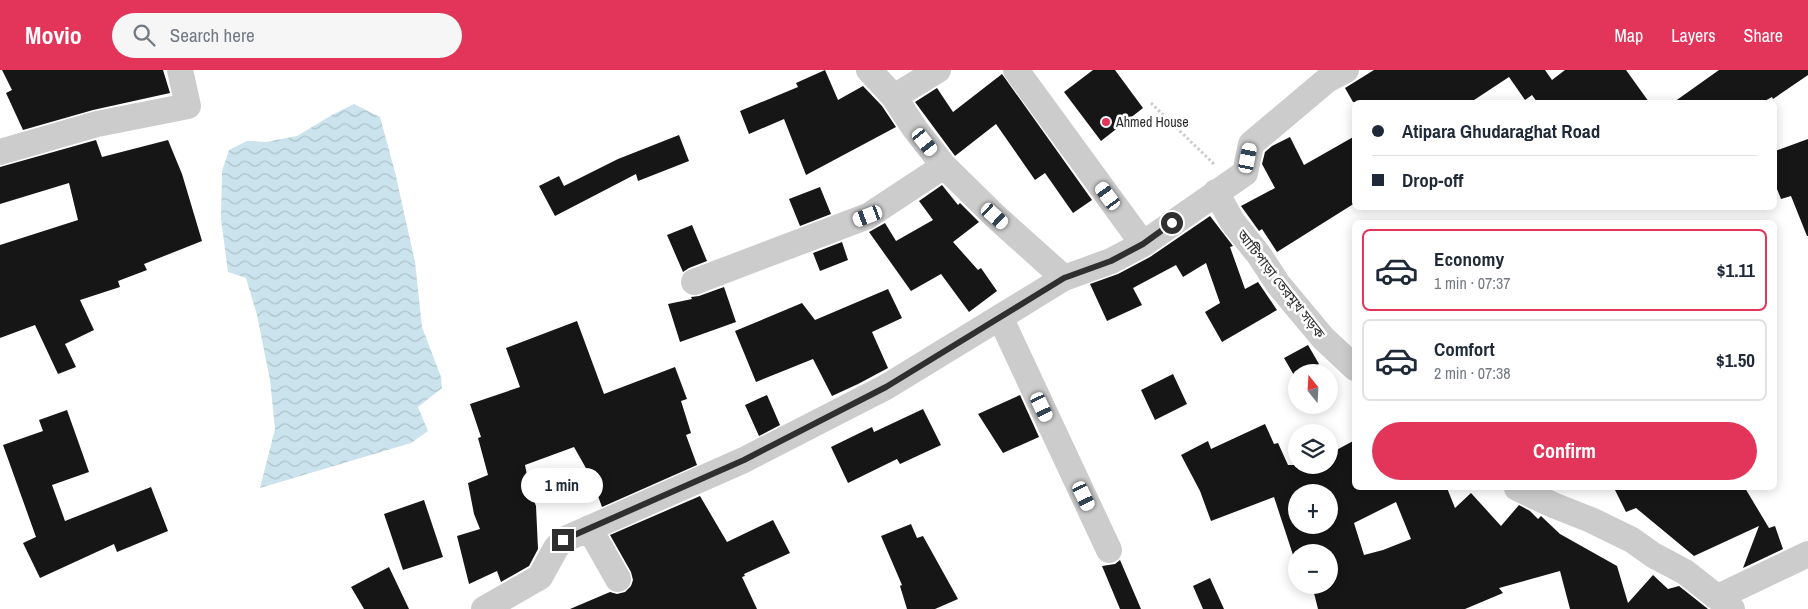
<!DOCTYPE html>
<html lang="en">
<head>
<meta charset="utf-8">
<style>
	body { margin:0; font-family:"Archivo Narrow","Noto Sans Bengali",sans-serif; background:#f6f6f7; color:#1f2937; height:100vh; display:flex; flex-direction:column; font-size:19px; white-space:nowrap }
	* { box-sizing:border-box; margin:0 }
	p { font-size:16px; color:#747a83 }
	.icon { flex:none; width:28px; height:28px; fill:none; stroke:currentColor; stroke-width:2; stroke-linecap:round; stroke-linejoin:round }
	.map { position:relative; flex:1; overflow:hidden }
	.details { position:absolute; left:1352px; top:150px; width:425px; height:270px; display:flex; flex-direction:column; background:#fff; border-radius:8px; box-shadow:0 2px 12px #0003 }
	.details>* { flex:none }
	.guide { position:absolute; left:1352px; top:30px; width:425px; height:110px; border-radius:8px; box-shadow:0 2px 12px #0003; display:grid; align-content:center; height:110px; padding:0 20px; background:#fff }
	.needle { width:32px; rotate:342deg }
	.fabs { position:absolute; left:1288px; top:294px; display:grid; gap:10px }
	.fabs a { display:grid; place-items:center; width:50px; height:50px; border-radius:50%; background:#fff; box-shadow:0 2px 12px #0003; font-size:25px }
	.end { position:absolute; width:22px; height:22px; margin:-11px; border:6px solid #2f2f2f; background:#fff; box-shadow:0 0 0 2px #fff }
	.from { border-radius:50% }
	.bubble { position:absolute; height:35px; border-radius:18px; background:#fff; box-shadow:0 2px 12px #0003; font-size:16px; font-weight:700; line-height:35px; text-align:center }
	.car { position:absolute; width:15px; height:30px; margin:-15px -8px; border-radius:6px; box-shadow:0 0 4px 1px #0007; background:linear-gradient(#fff 24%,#345 0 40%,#fff 0 76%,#345 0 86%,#fff 0) }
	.guide b { display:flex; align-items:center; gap:18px; height:48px; font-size:19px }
	.guide b+b { border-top:1px solid #e0e1e3 }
	.guide i { width:12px; height:12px; background:#1f2937 }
	ul { padding:9px 0 0; list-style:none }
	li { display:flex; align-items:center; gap:15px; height:82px; margin:0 10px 8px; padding:0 10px; border:2px solid #e0e1e3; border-radius:8px }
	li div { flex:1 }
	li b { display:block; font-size:19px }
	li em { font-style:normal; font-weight:700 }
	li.on { border-color:#e3345a }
	li>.icon { width:45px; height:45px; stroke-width:1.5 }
	.cta { display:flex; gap:10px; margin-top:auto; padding:10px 20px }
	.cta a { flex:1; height:58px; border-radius:30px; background:#e3345a; color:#fff; font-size:20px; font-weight:700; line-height:58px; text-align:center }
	header { display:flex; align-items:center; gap:30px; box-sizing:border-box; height:70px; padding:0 25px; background:#e3345a; color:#fff }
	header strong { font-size:24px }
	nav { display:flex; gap:28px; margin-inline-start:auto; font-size:18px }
	.search { width:350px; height:45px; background:#f6f6f7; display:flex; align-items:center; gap:12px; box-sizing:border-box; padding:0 18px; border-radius:28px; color:#747a83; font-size:19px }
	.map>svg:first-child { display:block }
	.water { fill:url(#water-waves) }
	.building { fill:#161616; fill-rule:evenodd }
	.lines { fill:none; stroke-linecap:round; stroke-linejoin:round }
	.path { stroke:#ccc; stroke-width:3; stroke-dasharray:2.5 2.5; stroke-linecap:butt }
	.street { stroke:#ccc; stroke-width:26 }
	.route { stroke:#2f2f2f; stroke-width:6 }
	.poi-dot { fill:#e3345a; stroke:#fff; stroke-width:2 }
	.labels { text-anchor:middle; stroke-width:5; stroke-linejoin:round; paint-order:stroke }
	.poi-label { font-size:14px; fill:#2f2f2f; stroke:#fff; text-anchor:start }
	.street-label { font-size:14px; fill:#2f2f2f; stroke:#fff }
</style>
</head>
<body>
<header>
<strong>Movio</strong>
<div class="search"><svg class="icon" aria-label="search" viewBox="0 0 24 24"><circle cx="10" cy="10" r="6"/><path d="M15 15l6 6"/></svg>Search here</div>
<nav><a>Map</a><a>Layers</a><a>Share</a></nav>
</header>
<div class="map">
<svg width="1808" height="539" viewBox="0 0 1808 539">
	<defs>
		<pattern id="water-waves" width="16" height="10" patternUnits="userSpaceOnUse" patternTransform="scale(1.25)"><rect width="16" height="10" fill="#cae3ec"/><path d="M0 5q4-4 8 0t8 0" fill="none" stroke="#aec3cb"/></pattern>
	</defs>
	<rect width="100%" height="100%" fill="#fff"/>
	<path class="water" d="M354,34L380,47L395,102L415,192L422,257L441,307L442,318L418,337L428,361L411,373L260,418L275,359L270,310L257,245L246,208L228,202L221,149L222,101L229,80L247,71L266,72L297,66L332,45Z"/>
	<path class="building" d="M2,0H163L170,23L93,40L23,60L6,23L12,20Z
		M825,0L838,30L863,16L882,36L896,57L806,105L784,49L749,64L740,41L798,17L796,13Z
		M1093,0H1115L1143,38L1101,71L1064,22Z
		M1374,0H1545L1552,10L1565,0H1626L1649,32H1537L1532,25L1525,30L1509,7L1471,32H1353L1345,18Z
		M1719,0H1808V5L1773,29L1772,27L1763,32H1674Z
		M1002,4L1092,130L1073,143L1045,103L1035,110L996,54L955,86L915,32L937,18L953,42Z
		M679,65L689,91L638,111L636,104L555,146L539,116L559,106L564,116L618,89Z
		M1355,66V133L1277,182L1262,159L1259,161L1241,136L1275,118L1262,94L1265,82L1272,76L1290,67L1304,95Z
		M1808,69V166H1807L1791,126L1781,129L1775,114V81Z
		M96,70L102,87L168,70L182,104L202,171L144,194L147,200L118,211L120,217L80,230L94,260L65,274L76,297L58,304L35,255L0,268V175L78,150L69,113L0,134V97Z
		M942,115L958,135L960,133L979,152L953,172L978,200L981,198L997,221L969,242L941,204L911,221L869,162L885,153L896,171L933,150L919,131Z
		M820,117L831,144L800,156L789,129Z
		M1210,146L1233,176L1230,177L1245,219L1258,212L1277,240L1222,272L1205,242L1220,233L1206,193L1183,207L1176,195L1133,218L1142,235L1107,251L1090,214L1118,204L1150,187Z
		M692,155L707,191L689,198L683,202L667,165Z
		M842,172L848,190L820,201L813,183Z
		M724,217L736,252L680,272L668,234L692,229L691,227L699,226Z
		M888,219L902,248L872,262L888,298L858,314L832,326L813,289L756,312L735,261L802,233L815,250Z
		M577,251L604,324L675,297L687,329L681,331L691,363L686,365L697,395L602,437L591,407L574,377L525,395L530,420L536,436L538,479L529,496L501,512L497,501L469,514L457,466L480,459L474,444L468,413L488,405L478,368L481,367L470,334L520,317L506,278Z
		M1308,275L1319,294L1304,302H1296L1295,307L1284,288Z
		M1173,304L1187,334L1155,350L1141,320Z
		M767,325L780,355L759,366L745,335Z
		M1020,325L1039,367L1003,383L978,344Z
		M923,339L941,375L900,394L897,389L848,413L831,377L872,357L874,362Z
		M67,340L89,402L52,415L65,451L151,417L168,461L117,482L114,474L40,508L23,473L36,467L3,375L43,361L39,350Z
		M1265,354L1274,374L1278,373L1288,395H1329V384L1355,370V418H1447L1455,438L1471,423L1501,456L1519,435L1530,441L1538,449L1541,446L1560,464L1617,496L1628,533L1653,505L1668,519L1679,516L1708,539H1570L1560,501L1499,518L1503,523L1465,539H1318L1312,515H1329V482H1296V490L1295,491L1274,427L1211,451L1200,421L1181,385L1208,371L1211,379ZM1296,422H1329V455H1296ZM1396,432L1411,469L1383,480L1364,485L1354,453Z
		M1614,418H1745L1769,458L1775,456L1783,479L1743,498L1759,456L1694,486L1636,438L1626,442Z
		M700,426L727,472L773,450L790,483L744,504L745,506L742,507L757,539H570L610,522L617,524L625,522L631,516L633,510L631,502L610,465Z
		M424,430L443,487L403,500L384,444Z
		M911,454L917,468L923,466L958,529L935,539H907L900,516L902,515L881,466Z
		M1120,490L1141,539H1120L1102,496L1115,494Z
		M389,497L409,539H364L351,517Z
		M1210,508L1224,539H1203L1193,516Z"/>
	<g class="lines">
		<path class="path" d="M1151,33L1214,94"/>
		<path class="street" d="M869,0L894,27L915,59L944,96L995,146L1064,208
			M1016,0L1143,174
			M894,27L938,0
			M0,82L97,54L188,36L180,0
			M1216,122L1232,151L1259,185L1278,214L1323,268L1355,298
			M694,212L868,146L944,96
			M1000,247L1109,480
			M1517,418L1553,435L1591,450L1632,470L1653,485L1685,502L1732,539
			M589,458L618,509
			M1718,527L1808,484
			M484,539L540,507L556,478L563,470L744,390L886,317L1064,208L1111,191L1143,174L1245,103L1251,74L1327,10L1346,0"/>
	</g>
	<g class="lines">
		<path class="route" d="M563,470L744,390L886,317L1064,208L1111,191L1143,174L1172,153"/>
	</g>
	<circle class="poi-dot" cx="1106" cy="52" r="5"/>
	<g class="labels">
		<g class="poi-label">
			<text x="1116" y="57">Ahmed House</text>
		</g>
		<g class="street-label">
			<text transform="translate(1281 214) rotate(52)" y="5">আটিপাড়া তেরমুখ সড়ক</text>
		</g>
	</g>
</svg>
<div class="fabs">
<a><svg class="needle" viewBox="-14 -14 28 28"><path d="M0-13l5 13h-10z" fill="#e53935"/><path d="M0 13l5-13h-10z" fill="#747a83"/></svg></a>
<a><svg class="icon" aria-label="layers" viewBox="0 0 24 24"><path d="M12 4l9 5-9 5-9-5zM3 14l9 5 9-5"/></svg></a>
<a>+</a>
<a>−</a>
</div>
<i class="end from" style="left:1172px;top:153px"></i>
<i class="end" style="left:563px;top:470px"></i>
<div class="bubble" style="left:521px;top:398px;width:82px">1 min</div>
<i class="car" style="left:925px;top:72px;rotate:142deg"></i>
<i class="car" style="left:1248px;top:88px;rotate:11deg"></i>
<i class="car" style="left:1108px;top:126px;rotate:324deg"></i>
<i class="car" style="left:868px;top:146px;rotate:249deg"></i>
<i class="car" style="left:995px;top:146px;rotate:132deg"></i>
<i class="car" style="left:1042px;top:337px;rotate:155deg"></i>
<i class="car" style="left:1084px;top:426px;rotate:155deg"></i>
<div class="guide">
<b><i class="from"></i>Atipara Ghudaraghat Road</b>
<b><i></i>Drop-off</b>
</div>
<section class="details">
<ul>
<li class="on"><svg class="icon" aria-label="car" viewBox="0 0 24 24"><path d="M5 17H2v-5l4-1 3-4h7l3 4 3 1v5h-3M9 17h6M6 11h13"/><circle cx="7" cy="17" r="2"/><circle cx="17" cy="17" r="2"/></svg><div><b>Economy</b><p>1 min · 07:37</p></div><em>$1.11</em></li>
<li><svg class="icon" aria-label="car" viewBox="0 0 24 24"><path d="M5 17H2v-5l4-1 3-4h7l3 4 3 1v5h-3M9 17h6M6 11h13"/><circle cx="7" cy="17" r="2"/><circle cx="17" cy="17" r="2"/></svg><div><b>Comfort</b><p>2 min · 07:38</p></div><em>$1.50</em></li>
</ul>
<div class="cta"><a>Confirm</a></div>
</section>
</div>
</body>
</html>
